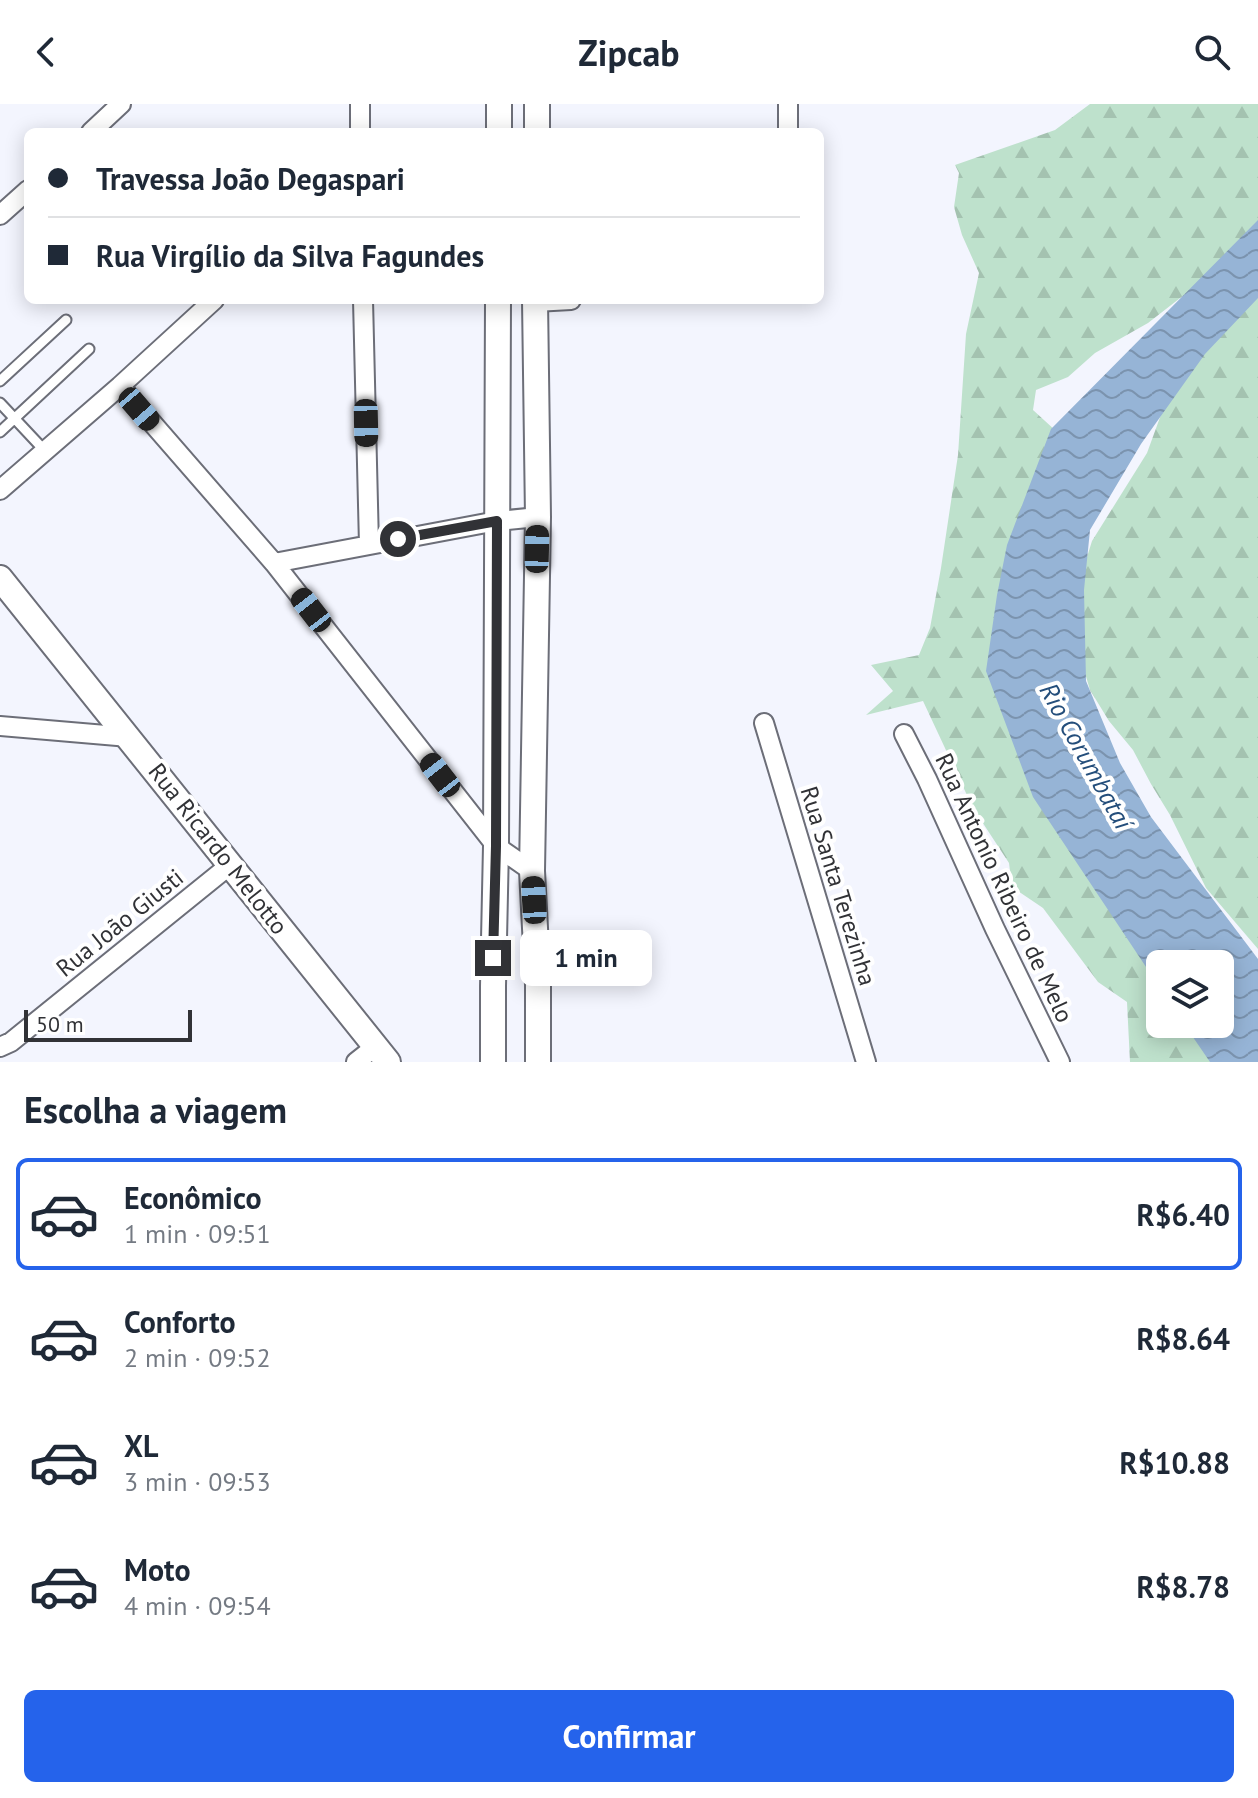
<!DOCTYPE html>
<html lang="pt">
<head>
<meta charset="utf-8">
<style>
	body { margin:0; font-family:"PT Sans",sans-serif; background:#f6f6f7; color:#1f2937; height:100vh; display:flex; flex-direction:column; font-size:30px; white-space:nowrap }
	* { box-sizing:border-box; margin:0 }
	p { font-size:26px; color:#747a83 }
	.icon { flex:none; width:44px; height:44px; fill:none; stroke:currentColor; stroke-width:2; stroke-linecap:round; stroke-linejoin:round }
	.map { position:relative; height:958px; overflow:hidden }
	.panel { display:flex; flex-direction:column; background:#fff; flex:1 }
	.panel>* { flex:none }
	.guide { position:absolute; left:24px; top:24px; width:800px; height:176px; border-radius:12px; box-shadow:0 4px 20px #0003; display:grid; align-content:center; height:176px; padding:0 24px; background:#fff }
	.tools { position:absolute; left:1146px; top:846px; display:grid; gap:16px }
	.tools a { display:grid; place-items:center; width:88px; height:88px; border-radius:12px; background:#fff; box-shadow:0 4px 20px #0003; font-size:40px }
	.scale { position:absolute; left:24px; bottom:20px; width:168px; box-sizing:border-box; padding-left:8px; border:4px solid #313236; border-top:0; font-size:22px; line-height:28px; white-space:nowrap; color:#313236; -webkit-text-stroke:6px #fff; paint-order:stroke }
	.end { position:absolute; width:36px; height:36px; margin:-18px; border:10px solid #313236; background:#fff; box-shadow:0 0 0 4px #fff }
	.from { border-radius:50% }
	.bubble { position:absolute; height:56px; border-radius:12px; background:#fff; box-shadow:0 4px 20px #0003; font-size:26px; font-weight:700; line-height:56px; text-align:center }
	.car { position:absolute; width:24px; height:48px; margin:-24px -12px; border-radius:10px; box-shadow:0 0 6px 2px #0007; background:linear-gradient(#222 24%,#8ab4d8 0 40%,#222 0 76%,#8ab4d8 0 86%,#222 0) }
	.guide b { display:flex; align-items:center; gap:28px; height:76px; font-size:30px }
	.guide b+b { border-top:2px solid #e0e1e3 }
	.guide i { width:20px; height:20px; background:#1f2937 }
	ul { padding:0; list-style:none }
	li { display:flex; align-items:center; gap:24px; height:112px; margin:0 16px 12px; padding:0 8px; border:4px solid transparent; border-radius:12px }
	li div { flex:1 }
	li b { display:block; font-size:30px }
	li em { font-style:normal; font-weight:700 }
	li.selected { border-color:#2563eb }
	li>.icon { width:72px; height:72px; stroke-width:1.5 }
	h2 { padding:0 24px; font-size:36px; line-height:96px }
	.button { display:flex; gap:16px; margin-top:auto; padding:16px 24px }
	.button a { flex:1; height:92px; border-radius:12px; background:#2563eb; color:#fff; font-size:32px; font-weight:700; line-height:92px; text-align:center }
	header { display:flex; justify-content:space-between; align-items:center; height:104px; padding:0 24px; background:#fff; font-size:36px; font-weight:700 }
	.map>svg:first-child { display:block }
	.forest { fill:url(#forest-firs) }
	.water { fill:url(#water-waves) }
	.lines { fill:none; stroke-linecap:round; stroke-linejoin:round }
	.service-casing { stroke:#6c6e78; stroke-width:13 }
	.minor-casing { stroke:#6c6e78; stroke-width:22 }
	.tertiary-casing { stroke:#6c6e78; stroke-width:28 }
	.service { stroke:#fff; stroke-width:9 }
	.minor { stroke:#fff; stroke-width:18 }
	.tertiary { stroke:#fff; stroke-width:24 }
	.route { stroke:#313236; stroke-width:10 }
	.labels { text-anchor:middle; stroke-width:8; stroke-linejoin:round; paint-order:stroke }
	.street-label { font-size:24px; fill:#313236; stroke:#fff }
	.water-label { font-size:26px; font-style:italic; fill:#244e7b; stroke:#fff }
</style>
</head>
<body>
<header><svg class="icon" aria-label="back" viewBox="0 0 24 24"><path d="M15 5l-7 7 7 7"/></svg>Zipcab<svg class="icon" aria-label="search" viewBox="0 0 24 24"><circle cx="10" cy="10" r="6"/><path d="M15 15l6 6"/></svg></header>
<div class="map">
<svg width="1258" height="958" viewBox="0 0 1258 958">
	<defs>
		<pattern id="forest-firs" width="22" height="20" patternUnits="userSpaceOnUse" patternTransform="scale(2)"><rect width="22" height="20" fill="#bee1cc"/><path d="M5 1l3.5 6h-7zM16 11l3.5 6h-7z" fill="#a4c2b0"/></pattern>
		<pattern id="water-waves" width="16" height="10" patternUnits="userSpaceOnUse" patternTransform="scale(2)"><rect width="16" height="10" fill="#96b4d6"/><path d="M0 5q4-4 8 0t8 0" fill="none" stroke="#7b93ae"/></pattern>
	</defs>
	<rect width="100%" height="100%" fill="#f3f5fe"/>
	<path class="forest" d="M1090,0H1258V147L1184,191L1148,219L1095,249L1068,273L1036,286L1033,306L1056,327L1033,393L1160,860V920H1220L1252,958H1130L1127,898L1098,878L1043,804L1012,783L1009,759L973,704L923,597L866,611L893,587L871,561L919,551L930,524L941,464L958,351L966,230L979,169L962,131L954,103L959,69L955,61L1055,26Z
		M1258,188V845L1206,784L1170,711L1151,680L1133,646L1109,617L1090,586L1080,552L1077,485L1092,437L1147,349L1174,275Z"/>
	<path class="water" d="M1258,116V194L1205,250L1141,340L1090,426L1084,486L1086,577L1120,659L1151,713L1258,855V958H1210L1184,920H1220V860H1160V884L1033,693L986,567L997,491L1007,441L1051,325Z"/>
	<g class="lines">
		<defs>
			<path id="service" d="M0,277L66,216
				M0,299L45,347
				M0,328L89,245"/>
			<path id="minor" d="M788,0V28
				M91,28L121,0
				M360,28V0
				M0,111L28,86
				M363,196L369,441
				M535,198L571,196
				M120,282L274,459L496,742L532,767
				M0,386L120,282L214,196
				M274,459L497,417L538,413
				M764,619L866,958
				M0,622L129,633
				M904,630L927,675L995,825L1060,958
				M0,943L11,938L230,761
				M356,958L375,943"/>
			<path id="tertiary" d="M499,28V0
				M537,28V0
				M535,196L538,413L532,767L538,881V958
				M0,474L388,958
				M493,958V882L496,742L498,196"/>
		</defs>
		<use href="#service" class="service-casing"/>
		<use href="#minor" class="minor-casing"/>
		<use href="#tertiary" class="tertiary-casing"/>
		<use href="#service" class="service"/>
		<use href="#minor" class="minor"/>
		<use href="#tertiary" class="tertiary"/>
	</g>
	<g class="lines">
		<path class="route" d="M398,435L497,417L496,742L493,854"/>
	</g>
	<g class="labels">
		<g class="street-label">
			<text transform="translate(218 745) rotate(52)" y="8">Rua Ricardo Melotto</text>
			<text transform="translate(838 782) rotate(73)" y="8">Rua Santa Terezinha</text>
			<text transform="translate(1004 784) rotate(65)" y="8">Rua Antonio Ribeiro de Melo</text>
			<text transform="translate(120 819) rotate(-39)" y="8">Rua João Giusti</text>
		</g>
		<g class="water-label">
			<text transform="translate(1086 652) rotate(61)" y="9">Rio Corumbataí</text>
		</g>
	</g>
</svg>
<div class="tools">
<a><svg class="icon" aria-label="layers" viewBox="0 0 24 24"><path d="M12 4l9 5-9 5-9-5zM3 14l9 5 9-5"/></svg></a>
</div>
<div class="scale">50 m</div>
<i class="end from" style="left:398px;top:435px"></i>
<i class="end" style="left:493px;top:854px"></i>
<div class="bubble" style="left:520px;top:826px;width:132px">1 min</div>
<i class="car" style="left:139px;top:305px;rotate:139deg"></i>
<i class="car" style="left:366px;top:319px;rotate:179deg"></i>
<i class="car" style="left:537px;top:445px;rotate:1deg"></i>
<i class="car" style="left:311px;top:506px;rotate:322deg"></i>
<i class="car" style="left:440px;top:671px;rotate:322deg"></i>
<i class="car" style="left:534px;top:796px;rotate:357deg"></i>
<div class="guide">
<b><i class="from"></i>Travessa João Degaspari</b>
<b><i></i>Rua Virgílio da Silva Fagundes</b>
</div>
</div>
<section class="panel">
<h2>Escolha a viagem</h2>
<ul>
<li class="selected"><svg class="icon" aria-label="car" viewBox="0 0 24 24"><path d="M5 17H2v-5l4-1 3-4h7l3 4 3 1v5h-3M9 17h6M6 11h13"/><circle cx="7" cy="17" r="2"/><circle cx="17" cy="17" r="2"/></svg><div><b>Econômico</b><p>1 min · 09:51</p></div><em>R$6.40</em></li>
<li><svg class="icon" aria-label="car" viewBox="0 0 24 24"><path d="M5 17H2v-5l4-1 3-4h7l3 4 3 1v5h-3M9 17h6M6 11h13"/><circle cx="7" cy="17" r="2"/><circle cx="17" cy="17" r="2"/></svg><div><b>Conforto</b><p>2 min · 09:52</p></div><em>R$8.64</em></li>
<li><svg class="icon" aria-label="car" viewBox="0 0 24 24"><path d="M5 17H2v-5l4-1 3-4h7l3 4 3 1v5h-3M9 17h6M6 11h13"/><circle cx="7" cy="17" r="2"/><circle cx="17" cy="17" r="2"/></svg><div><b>XL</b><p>3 min · 09:53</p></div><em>R$10.88</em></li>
<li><svg class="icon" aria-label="car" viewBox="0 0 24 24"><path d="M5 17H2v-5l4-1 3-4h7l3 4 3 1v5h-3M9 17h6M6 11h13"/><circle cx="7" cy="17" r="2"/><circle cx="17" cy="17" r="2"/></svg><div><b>Moto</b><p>4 min · 09:54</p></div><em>R$8.78</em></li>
</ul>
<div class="button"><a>Confirmar</a></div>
</section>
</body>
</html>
